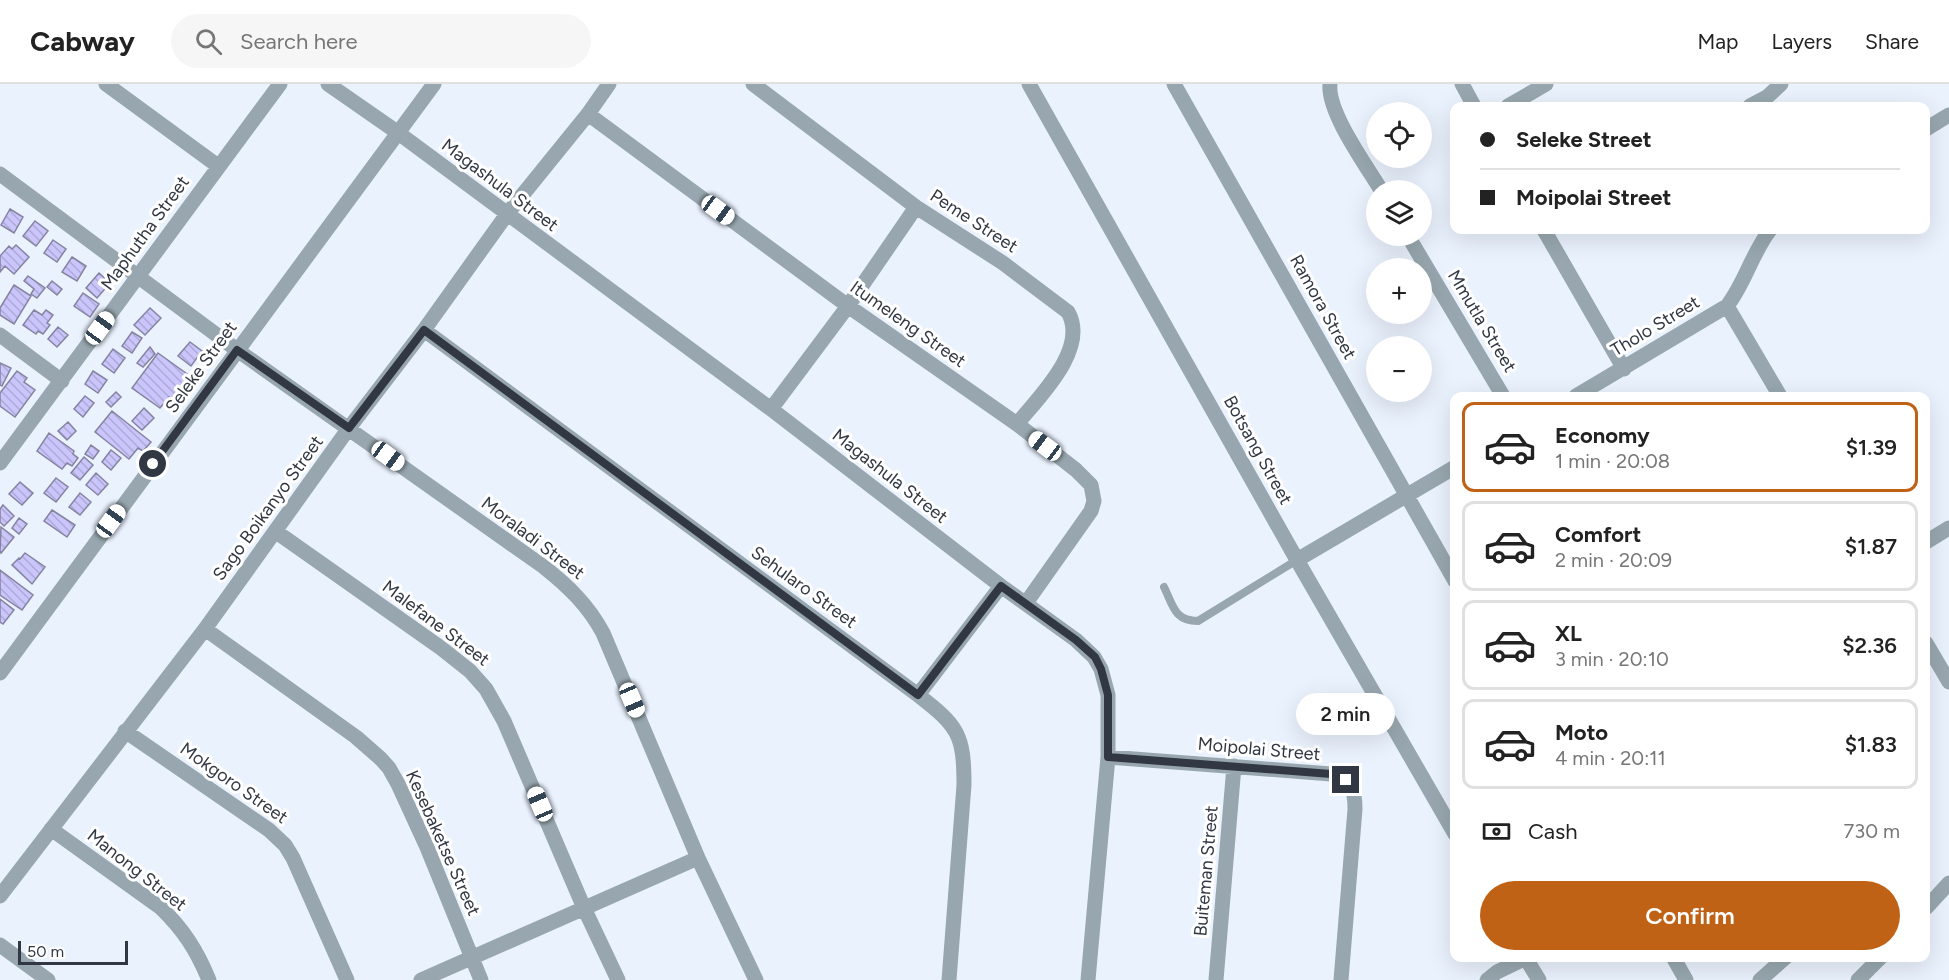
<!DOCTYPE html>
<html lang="en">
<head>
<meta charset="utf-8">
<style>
	body { margin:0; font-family:Figtree,sans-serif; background:#f6f6f6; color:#222; height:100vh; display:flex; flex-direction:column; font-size:22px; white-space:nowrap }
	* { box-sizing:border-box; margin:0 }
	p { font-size:20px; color:#767676 }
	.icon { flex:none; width:33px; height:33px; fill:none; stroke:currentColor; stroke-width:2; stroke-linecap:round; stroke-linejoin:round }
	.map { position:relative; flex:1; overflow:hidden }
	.panel { position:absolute; left:1450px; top:308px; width:480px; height:570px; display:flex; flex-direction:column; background:#fff; border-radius:12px; box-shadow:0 6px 24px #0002 }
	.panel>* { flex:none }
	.top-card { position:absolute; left:1450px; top:18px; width:480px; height:132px; border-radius:12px; box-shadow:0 6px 24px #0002; display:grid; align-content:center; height:132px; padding:0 30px; background:#fff }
	.fabs { position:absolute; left:1366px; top:18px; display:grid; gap:12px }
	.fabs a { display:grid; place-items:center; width:66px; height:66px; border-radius:50%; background:#fff; box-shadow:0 6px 24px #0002; font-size:30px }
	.scale { position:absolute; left:18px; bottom:15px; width:110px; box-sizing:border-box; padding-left:6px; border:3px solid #313844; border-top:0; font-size:16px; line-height:21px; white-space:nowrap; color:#313844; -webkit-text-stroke:4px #fff; paint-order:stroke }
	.end { position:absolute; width:27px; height:27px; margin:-14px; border:8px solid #313844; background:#fff; box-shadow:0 0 0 3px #fff }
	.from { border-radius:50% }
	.bubble { position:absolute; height:42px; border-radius:21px; background:#fff; box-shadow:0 6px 24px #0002; font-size:20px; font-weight:600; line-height:42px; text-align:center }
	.car { position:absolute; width:18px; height:36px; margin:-18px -9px; border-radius:8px; box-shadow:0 0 4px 2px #0007; background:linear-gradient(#fff 24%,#345 0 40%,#fff 0 76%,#345 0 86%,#fff 0) }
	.top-card b { display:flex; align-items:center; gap:21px; height:57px; font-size:22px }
	.top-card b+b { border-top:2px solid #e0e0e0 }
	.top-card i { width:15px; height:15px; background:#222 }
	ul { padding:10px 0 0; list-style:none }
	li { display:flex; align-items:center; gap:18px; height:90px; margin:0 12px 9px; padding:0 18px; border:3px solid #e0e0e0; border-radius:12px }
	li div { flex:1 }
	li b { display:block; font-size:22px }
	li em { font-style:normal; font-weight:600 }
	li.on { border-color:#c06216 }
	li>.icon { width:54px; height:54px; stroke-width:1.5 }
	.pay { display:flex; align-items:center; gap:15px; height:66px; padding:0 30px; font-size:22px }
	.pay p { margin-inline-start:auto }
	.cta { display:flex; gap:12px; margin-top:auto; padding:12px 30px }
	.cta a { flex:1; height:69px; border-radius:36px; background:#c06216; color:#fff; font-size:24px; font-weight:600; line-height:69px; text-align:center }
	header { display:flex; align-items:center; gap:36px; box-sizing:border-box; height:84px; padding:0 30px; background:#fff; border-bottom:2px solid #e0e0e0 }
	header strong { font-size:28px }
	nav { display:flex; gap:33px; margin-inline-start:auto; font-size:21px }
	.search { width:420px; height:54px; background:#f6f6f6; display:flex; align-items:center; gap:15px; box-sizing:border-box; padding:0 21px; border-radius:33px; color:#767676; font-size:22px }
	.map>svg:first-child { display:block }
	.building { fill:url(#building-back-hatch); stroke:#8683a1; stroke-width:1.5 }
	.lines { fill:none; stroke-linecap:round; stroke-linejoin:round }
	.service { stroke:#98a7af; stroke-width:8 }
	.minor { stroke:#98a7af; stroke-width:15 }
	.tertiary { stroke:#98a7af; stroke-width:15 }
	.route { stroke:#313844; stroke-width:8 }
	.labels { text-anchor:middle; stroke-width:6; stroke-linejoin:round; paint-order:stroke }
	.street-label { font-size:18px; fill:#313844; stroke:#fff }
</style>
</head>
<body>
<header>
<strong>Cabway</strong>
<div class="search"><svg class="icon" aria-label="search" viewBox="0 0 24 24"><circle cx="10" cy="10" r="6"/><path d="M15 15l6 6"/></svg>Search here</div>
<nav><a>Map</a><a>Layers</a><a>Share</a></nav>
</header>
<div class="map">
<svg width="1949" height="896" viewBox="0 0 1949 896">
	<defs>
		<pattern id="building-back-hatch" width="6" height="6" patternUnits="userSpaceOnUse" patternTransform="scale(1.5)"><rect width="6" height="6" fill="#cac5fb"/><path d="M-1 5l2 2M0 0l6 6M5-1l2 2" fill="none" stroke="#aeaad8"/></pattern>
	</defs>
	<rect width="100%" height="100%" fill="#eaf2fe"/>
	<path class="building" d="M10,125L23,133L14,149L1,141Z
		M35,137L48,147L36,162L23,152Z
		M53,156L66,165L57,178L44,169Z
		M16,161L29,173L14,190L5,182L0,188V172L9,162L12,165Z
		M72,173L86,182L77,197L62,188Z
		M99,189L110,199L97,214L86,204Z
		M28,192L45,204L37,214L31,210L34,205L24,197Z
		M52,197L62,205L57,211L47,203Z
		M14,201L31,212L14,240L0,231V224Z
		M83,209L99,220L90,233L74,222Z
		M150,224L161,234L145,251L134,241Z
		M34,226L42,231L46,226L53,231L47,239L50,241L43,250L38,247L36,250L23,241Z
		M58,243L68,251L57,263L48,255Z
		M132,248L142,254L132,269L122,262Z
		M190,258L202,267L191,282L178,272Z
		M150,263L155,270L143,283L137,279Z
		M113,265L125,274L114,289L102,280Z
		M158,269L194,295L178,319L169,313L160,324L132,304Z
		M0,279L11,284L2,302L0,301Z
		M17,287L27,294L24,298L35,306L15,333L0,322V309Z
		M93,287L107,296L98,309L85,300Z
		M116,308L121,313L111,323L106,318Z
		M85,312L94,319L83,333L74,325Z
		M144,324L154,334L142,346L132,337Z
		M112,327L151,358L143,367L138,364L129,375L95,348Z
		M68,338L76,347L67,356L58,347Z
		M49,349L74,367L73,370L78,374L72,382L67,379L62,385L37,367Z
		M91,361L99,367L93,375L85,370Z
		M111,366L121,374L111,386L102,378Z
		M84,373L93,381L80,396L71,389Z
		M96,389L108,400L98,411L86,401Z
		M56,394L68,403L56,418L44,409Z
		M20,398L33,409L22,421L9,410Z
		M80,409L91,418L80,431L69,423Z
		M3,421L14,432L4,442L0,438V425Z
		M52,426L75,441L67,453L44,437Z
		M19,434L27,440L19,450L12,444Z
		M1,443L14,453L1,469L0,467Z
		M25,469L45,483L32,500L12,481L19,474L20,475Z
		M0,486L33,511L22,526L0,511Z
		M0,515L14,526L3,540L0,538Z"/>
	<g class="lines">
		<path class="service" d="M1164,503C1173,521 1174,537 1198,537L1297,476"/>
		<path class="minor" d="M106,0L218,82
			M328,0L397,48L771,325L1001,502L1076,556L1094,573L1101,585L1108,611V673L1088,896
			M753,0L916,123L1003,179L1068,228C1089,265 1039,313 1017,340
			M1029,0L1297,476L1455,750
			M1174,0L1455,497
			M1330,0C1327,28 1366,81 1381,106
			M1462,0L1474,22
			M1508,22L1546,0
			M1750,22L1767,13L1781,0
			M588,30L848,222L1017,340L1076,386L1091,401L1094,417L1091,427L1026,519
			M1926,45L1949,31
			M0,90L237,266L544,483C568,502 588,521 603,549L698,774L756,896
			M1544,146L1624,285
			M1408,152L1503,312
			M1727,222L1780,312
			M424,246L918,611C958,642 964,650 964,701L949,896
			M0,251L62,297
			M1576,312L1727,222C1745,199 1752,169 1770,146
			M771,325L848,222L916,123
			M0,379L280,0
			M275,447L441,564L470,587L486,605L504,637L584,824L618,896
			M1926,458L1949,444
			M1297,476L1455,383
			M205,545L356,653L381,675L389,684L398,700L426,761L481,896
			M1926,559L1949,598
			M918,611L1001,502
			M125,647L269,746L285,761L293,774L347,896
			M1108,673L1331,690C1352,695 1355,706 1355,725L1341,896
			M51,745L161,824C184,846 197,867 209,896
			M0,812L205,545L349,344L424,246L507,130L588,30L609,0
			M1926,824L1949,799
			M0,861L48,896
			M1525,873L1539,896
			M1673,873L1686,896
			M421,896L698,774
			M1216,896L1234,682
			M1487,896L1497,888L1526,874
			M1760,896L1786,873
			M1858,896L1881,873"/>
		<path class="tertiary" d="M0,589L434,0"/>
	</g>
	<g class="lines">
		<path class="route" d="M153,380L237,266L349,344L424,246L918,611L1001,502L1076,556L1095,573L1101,585L1108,611V673L1331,690L1346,696"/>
	</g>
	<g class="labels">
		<g class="street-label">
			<text transform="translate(500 101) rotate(37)" y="6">Magashula Street</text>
			<text transform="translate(974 137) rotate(33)" y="6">Peme Street</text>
			<text transform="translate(145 149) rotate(-54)" y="6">Maphutha Street</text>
			<text transform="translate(1323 223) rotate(61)" y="6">Ramora Street</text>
			<text transform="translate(1482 237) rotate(59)" y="6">Mmutla Street</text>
			<text transform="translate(908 240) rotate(35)" y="6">Itumeleng Street</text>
			<text transform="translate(1655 242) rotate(-31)" y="6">Tholo Street</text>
			<text transform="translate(201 283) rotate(-54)" y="6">Seleke Street</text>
			<text transform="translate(1258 366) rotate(61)" y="6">Botsang Street</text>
			<text transform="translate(890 392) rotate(38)" y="6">Magashula Street</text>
			<text transform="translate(268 424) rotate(-54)" y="6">Sago Boikanyo Street</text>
			<text transform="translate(533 454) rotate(37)" y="6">Moraladi Street</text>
			<text transform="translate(804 503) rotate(36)" y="6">Sehularo Street</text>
			<text transform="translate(436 539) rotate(37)" y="6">Malefane Street</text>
			<text transform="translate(1259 665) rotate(5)" y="6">Moipolai Street</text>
			<text transform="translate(234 699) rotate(35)" y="6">Mokgoro Street</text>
			<text transform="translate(443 759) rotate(66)" y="6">Kesebaketse Street</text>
			<text transform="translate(137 786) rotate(38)" y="6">Manong Street</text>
			<text transform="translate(1206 787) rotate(-85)" y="6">Buiteman Street</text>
		</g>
	</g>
</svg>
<div class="fabs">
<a><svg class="icon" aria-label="locate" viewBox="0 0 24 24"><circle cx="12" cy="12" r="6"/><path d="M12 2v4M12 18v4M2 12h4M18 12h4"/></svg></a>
<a><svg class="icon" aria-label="layers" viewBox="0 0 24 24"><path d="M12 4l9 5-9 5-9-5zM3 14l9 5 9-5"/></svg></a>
<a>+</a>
<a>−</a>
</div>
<div class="scale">50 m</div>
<i class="end from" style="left:153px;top:380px"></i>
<i class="end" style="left:1346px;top:696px"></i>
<div class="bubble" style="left:1296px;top:609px;width:99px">2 min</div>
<i class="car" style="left:718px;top:126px;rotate:126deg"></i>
<i class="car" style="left:100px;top:244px;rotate:36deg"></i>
<i class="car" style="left:1045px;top:362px;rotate:307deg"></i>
<i class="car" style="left:388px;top:372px;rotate:126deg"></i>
<i class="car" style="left:111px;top:437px;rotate:36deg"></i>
<i class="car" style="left:632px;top:616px;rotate:157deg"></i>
<i class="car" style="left:540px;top:720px;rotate:337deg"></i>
<div class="top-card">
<b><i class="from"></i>Seleke Street</b>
<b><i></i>Moipolai Street</b>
</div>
<section class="panel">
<ul>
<li class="on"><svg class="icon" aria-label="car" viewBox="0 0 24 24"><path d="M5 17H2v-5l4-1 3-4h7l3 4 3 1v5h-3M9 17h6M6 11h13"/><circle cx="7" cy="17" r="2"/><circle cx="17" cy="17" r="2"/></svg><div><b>Economy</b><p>1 min · 20:08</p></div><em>$1.39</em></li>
<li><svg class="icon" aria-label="car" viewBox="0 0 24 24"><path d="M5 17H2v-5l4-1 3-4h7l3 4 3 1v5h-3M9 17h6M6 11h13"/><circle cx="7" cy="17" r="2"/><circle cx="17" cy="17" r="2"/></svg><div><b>Comfort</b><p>2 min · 20:09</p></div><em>$1.87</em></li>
<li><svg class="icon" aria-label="car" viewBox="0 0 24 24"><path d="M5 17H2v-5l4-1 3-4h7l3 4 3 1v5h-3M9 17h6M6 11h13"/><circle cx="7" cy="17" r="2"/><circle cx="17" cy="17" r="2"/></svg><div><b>XL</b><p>3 min · 20:10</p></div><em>$2.36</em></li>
<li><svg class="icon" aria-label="car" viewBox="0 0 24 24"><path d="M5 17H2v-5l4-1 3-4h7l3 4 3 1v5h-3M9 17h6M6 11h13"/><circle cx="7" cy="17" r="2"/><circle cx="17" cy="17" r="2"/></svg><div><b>Moto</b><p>4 min · 20:11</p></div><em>$1.83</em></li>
</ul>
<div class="pay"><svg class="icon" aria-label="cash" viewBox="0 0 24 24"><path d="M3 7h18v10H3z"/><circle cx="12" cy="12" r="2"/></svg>Cash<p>730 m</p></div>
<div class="cta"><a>Confirm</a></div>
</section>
</div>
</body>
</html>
